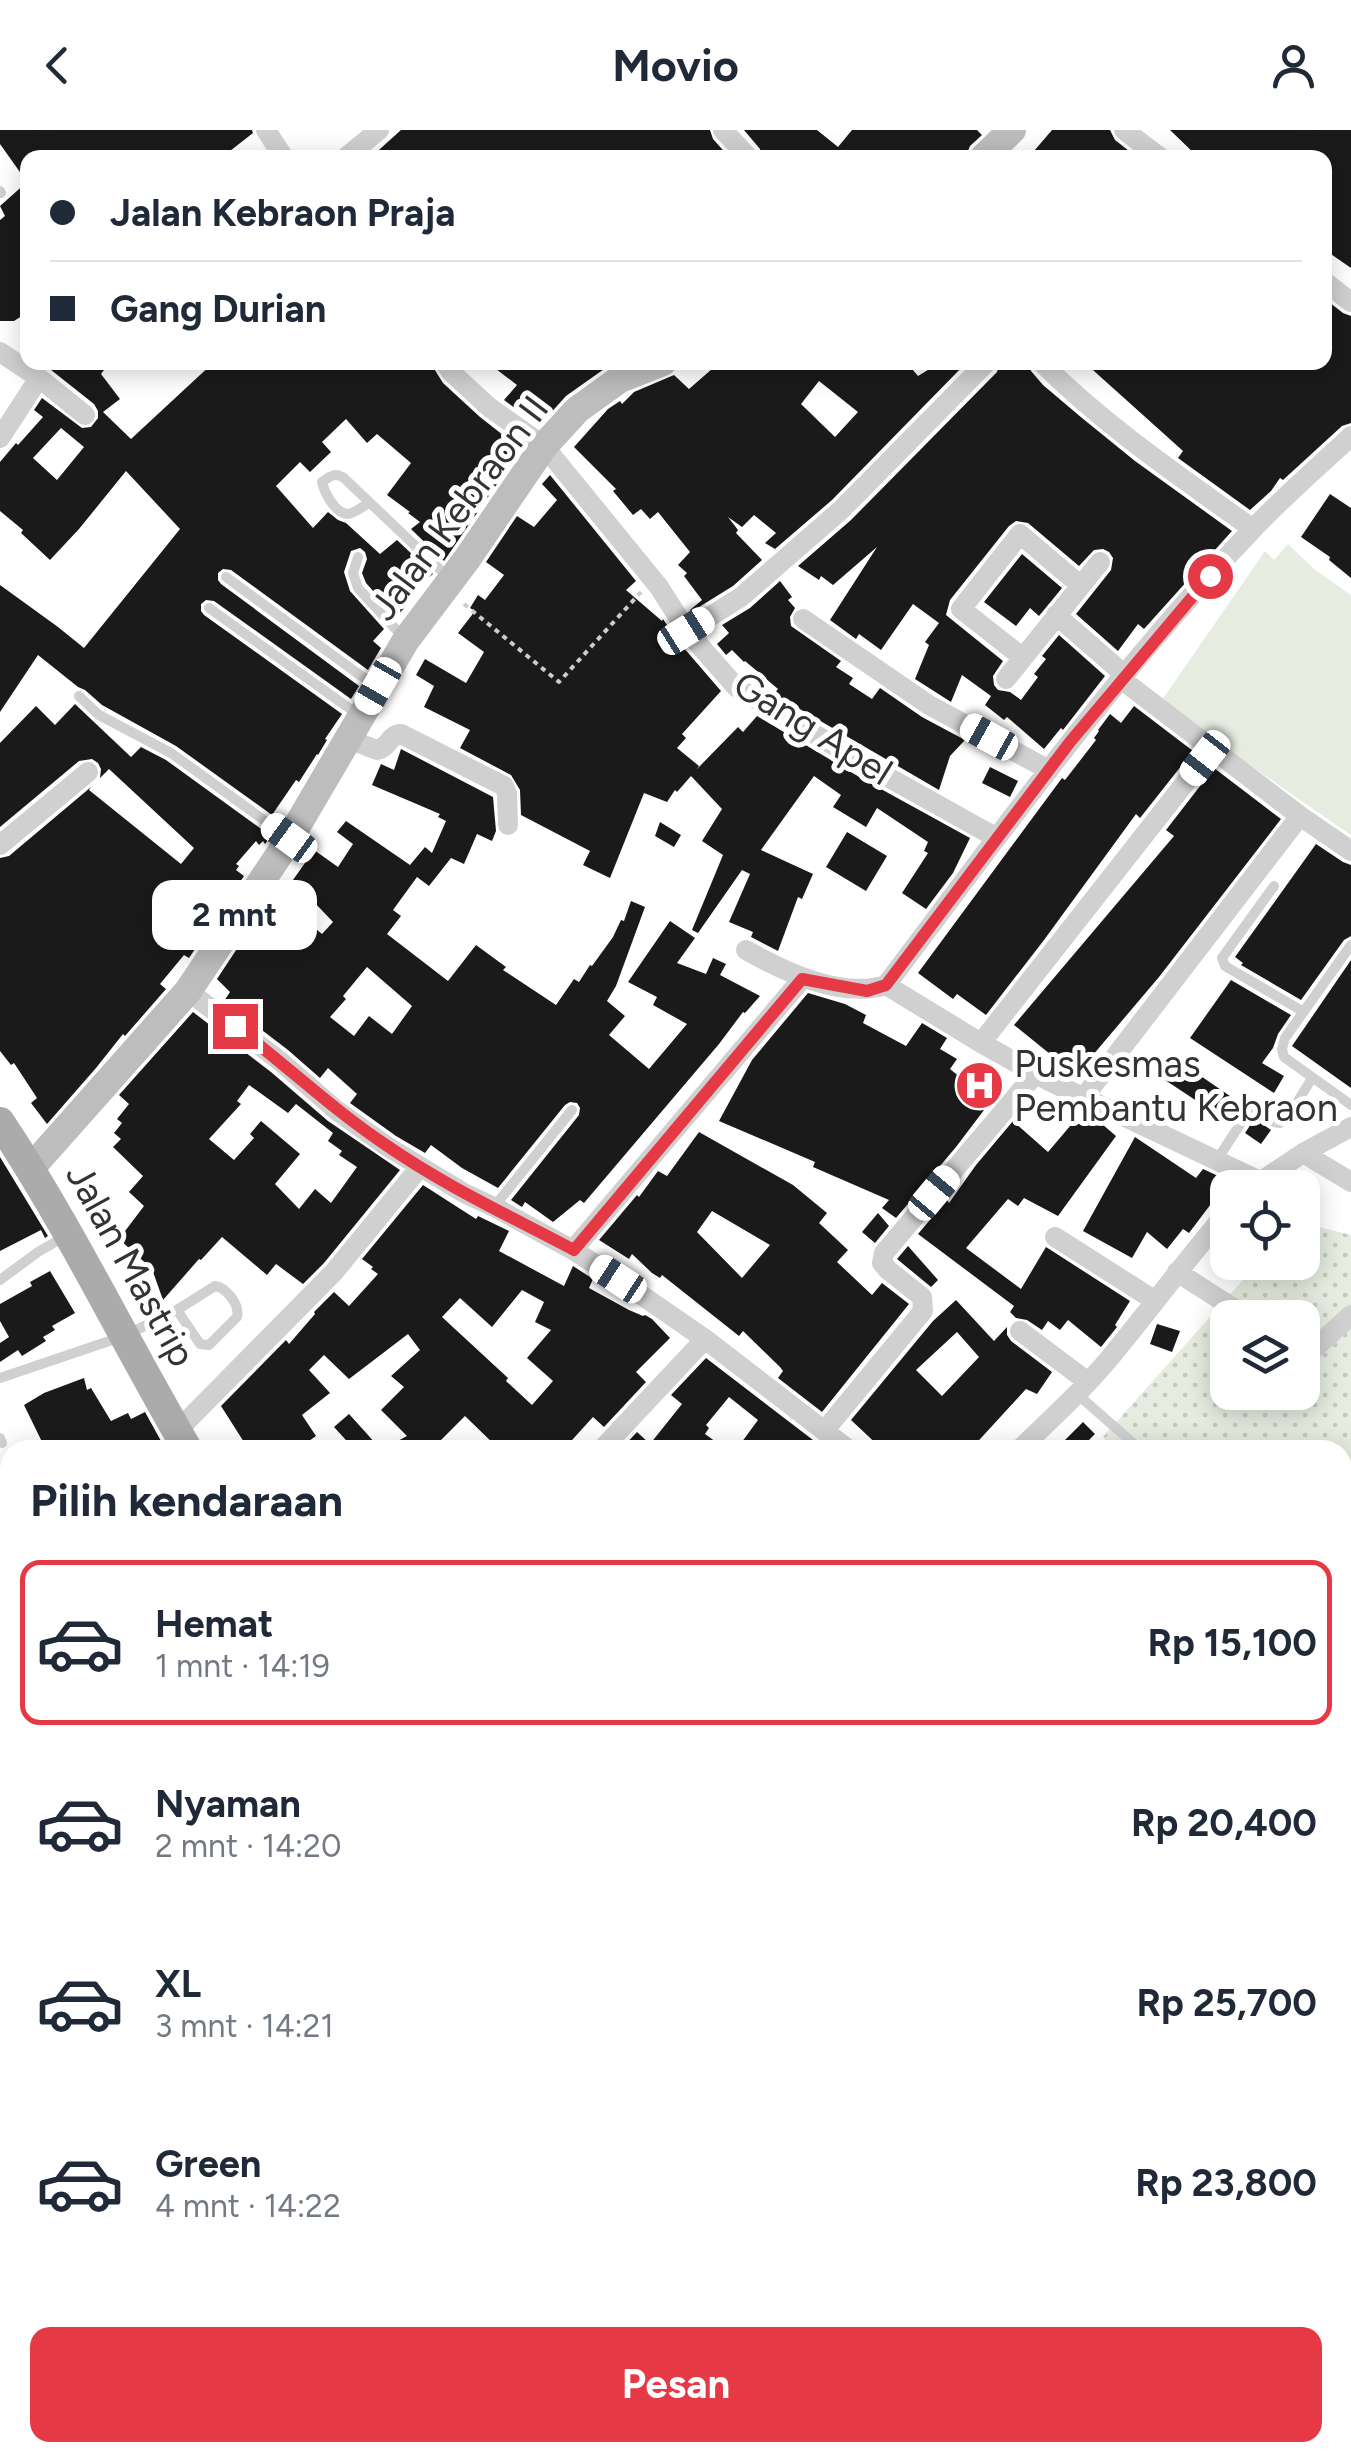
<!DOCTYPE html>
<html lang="id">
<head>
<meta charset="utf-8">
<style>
	body { margin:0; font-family:Figtree,sans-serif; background:#f2f2f3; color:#1f2937; height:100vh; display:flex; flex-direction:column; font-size:38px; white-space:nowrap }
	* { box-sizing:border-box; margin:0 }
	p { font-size:32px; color:#747a83 }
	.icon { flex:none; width:55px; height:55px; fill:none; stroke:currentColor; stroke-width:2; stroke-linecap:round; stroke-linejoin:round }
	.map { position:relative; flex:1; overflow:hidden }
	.sheet { position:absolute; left:0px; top:1310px; width:1352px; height:1022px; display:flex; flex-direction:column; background:#fff; border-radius:30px 30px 0 0; box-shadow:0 5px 25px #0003 }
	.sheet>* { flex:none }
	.guide { position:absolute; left:20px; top:20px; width:1312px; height:220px; border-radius:20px; box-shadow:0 5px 25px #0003; display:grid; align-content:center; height:220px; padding:0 30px; background:#fff }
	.tools { position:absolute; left:1210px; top:1040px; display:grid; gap:20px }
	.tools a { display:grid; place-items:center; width:110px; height:110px; border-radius:20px; background:#fff; box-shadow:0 5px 25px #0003; font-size:50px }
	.end { position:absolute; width:45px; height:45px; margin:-22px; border:12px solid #e63946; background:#fff; box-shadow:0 0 0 5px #fff }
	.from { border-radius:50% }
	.bubble { position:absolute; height:70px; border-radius:20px; background:#fff; box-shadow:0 5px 25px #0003; font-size:32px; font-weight:700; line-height:70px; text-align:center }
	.car { position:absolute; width:30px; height:60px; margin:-30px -15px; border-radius:12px; box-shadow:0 0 8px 2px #0007; background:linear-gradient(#fff 24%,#345 0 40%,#fff 0 76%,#345 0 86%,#fff 0) }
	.guide b { display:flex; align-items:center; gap:35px; height:95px; font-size:38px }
	.guide b+b { border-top:2px solid #e0e1e3 }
	.guide i { width:25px; height:25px; background:#1f2937 }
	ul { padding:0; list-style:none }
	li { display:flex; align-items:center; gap:30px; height:165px; margin:0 20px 15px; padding:0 10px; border:5px solid transparent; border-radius:20px }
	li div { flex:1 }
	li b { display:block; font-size:38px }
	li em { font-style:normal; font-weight:700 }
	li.on { border-color:#e63946 }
	li>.icon { width:90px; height:90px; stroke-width:1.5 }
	h2 { padding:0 30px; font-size:45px; line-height:120px }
	.primary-button { display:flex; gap:20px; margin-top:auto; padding:20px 30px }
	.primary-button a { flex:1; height:115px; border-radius:20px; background:#e63946; color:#fff; font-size:40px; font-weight:700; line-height:115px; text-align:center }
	header { display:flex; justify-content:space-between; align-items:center; height:130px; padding:0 30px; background:#fff; font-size:45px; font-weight:700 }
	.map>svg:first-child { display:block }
	.grass { fill:url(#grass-dots); fill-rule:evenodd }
	.park { fill:#e6ecdf }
	.water { fill:url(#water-ripples) }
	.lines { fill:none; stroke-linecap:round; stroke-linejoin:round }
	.ferry { stroke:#3f7597; stroke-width:2.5; stroke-dasharray:12 10; stroke-linecap:butt }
	.building { fill:#1a1a1a; fill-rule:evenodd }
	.path { stroke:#cdcdcd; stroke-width:4; stroke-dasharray:5 5; stroke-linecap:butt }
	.lane { stroke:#d0d0d0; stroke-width:10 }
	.street { stroke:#d0d0d0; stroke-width:20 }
	.secondary { stroke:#bdbdbd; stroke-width:28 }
	.primary { stroke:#ababab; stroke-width:30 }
	.route { stroke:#e63946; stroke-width:12 }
	.labels { text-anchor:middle; stroke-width:10; stroke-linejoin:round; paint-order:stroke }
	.street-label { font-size:38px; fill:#333; stroke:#fff }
	.poi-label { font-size:38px; fill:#333; stroke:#fff; text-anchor:start }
</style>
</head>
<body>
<header><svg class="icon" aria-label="back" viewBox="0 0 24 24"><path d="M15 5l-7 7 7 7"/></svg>Movio<svg class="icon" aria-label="person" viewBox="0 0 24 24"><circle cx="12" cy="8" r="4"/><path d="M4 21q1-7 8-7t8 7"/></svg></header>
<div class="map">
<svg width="1351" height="2332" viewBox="0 0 1351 2332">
	<defs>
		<pattern id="grass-dots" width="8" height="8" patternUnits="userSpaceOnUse" patternTransform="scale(2.5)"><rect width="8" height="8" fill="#e6ecdf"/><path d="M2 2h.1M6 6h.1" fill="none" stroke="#c6cbc0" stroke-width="1.8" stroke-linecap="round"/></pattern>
		<pattern id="water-ripples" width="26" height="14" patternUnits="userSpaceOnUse" patternTransform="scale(2.5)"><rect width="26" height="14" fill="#cfe2ee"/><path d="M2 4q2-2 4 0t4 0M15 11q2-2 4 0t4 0" fill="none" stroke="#b2c2cd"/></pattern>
	</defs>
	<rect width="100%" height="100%" fill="#fff"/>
	<path class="grass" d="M1303,1093L1351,1105V1735L1342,1728V1320H1112L1103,1307L1258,1133L1302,1132ZM1228,1188H1302V1262H1228Z"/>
	<path class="park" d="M1288,414L1314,439L1351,465V705L1160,573L1265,421L1274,430Z"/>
	<path class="water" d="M0,1378L10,1398V1660L0,1642Z
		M441,2323H593L601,2332H449Z"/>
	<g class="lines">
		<path class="ferry" d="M0,1538L10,1533"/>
	</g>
	<path class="building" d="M0,0H252L253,3L221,28H28V182L14,191H0V90L5,86L0,76L27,52L0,14Z
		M401,0H710L713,9L730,28H370Z
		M744,0H817L838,17L852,0H977L982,5L970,16L965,28H762L760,19Z
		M1052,0H1110L1115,10L1138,28H1028Z
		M1170,0H1351V138L1325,120V28H1199Z
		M1325,169L1343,183L1351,186V293L1342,296L1283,350L1280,348L1271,361L1250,380L1178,328L1183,321L1084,232H1325Z
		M41,232H95L104,240L101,244L120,269L103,282L131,309L214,232H430L443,253L480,287L521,319L444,431L411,399L420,392L408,383L410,382L387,365L411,333L377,304L367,313L346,289L322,312L331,322L310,342L300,332L276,356L313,398L328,382L338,390L346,393L380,424L397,410L433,444L403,469L408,474L396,487L366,453L362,443L367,429L365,422L360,418L351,421L344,442L350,461L384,499L373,511L381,518L368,540L231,440L223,439L218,443V450L221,454L359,556L351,569L214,471L206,470L201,474V481L204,485L342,584L325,609L327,610L318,625L317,624L299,652L296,650L272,685L176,616L102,575L85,560L78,557L38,525L0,582V455L58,497L84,518L180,399L126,341L79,399L50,430L21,403L23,400L0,381V332L16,313L18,315L43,287L34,280L42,268L82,298L91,297L98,288V281L94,274ZM61,298L84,317L57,350L33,328Z
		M487,232H614L566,266L539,296L504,270L517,255Z
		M720,232H906L918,246L941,232H967L832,370L775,419L765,413L776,403L754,385L742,397L728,387L738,400L736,403L762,430L733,456L691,482L690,480L702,470L684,446L687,443L678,435L690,422L658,382L650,389L641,379L633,385L613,361L616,359L574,317L608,279L620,271L622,274L634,262L674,245L689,259ZM819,251L858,282L835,307L801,274Z
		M1000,232H1028L1031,241L1043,255L1082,288L1135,331L1232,401L1144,499L1138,494L1118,521L1076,484L1111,440L1113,428L1109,422L1103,419L1094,420L1079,436L1028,393L1016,391L1009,396L950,470L946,485L1003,531L993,546L994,555L998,560L1010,562L1021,570L1038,547L1034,544L1046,529L1042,526L1059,505L1105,546L1063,600L1061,598L1044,619L1007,587L1004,590L985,575L991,566L962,545L951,572L915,549L929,515L925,512L939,493L913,474L881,520L859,504L856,509L830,490L877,417L833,455L821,446L819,450L798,436L851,390L997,242Z
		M550,345L636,451L626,460L662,491L663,489L677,510L721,561L682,604L686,608L677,618L699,636L697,639L738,597L743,602L757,586L861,648L970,708L953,743L926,779L902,763L928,723L924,721L928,712L877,678L866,697L833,677L841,665L814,646L761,720L813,744L802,769L798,767L778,821L751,807L753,802L729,792L750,744L742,740L698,803L692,800L723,725L702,711L722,679L691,646L677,662L675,660L667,672L644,663L610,748L583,735L590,721L521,685L520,660L511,645L460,618L470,600L424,577L434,556L416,545L425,529L466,553L484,522L458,503L475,481L470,478L478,465L485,470L504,445L486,432L517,386L534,397L557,370L542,354Z
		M1330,364L1351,378V448L1329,430L1330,427L1301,407Z
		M1022,424L1062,458L1039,486L1030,478L1016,496L984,472Z
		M780,451L792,467L788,470L795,478L790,487L791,496L841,531L836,537L853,548L849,554L872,569L880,558L922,587L965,610L950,626L939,660L774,564L778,559L745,531L744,532L732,520L726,525L717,514L729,503L722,495L750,478Z
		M75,574L131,627L141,617L166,630L271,706L265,714L263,711L259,715L256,711L236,734L239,736L236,740L244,746L189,828L184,825L160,854L166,859L125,906L123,904L96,938L47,994L31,973L37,968L14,933L11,935L0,921V728L9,726L91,657L89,660L181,734L194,718L109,639L100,648L101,639L98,633L92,629L79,631L0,697V613L36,576L55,595Z
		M1134,576L1193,621L1144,683L1140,688L1136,684L1044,810L986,885L957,864L953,869L918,843L1062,648L1065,650L1096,610L1094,608L1099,601L1098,600L1110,584L1121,593Z
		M401,619L493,667L496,701L492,711L477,704L464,734L451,728L429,756L417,747L393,780L401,786L387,804L448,851L476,815L506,837L503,840L556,875L574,849L579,852L590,835L592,836L613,807L621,790L624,791L631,771L645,777L616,856L607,871L625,886L609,905L649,939L687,894L653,875L657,867L628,852L670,791L695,808L677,833L706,844L713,828L726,834L720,845L760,866L745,883L743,882L719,914L584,1073L580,1070L553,1092L525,1072L522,1077L511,1070L579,985L580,978L577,973L570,972L565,975L498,1058L462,1038L431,1015L425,1023L396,1006L350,973L357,964L328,938L320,948L288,920L224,871L230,862L217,849L246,805L261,817L281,791L279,789L288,776L322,804L333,792L293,750L314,720L338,737L353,714L337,702L346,691L410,735L425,717L432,723L446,691L438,687L440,684L372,655L381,634L394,640ZM367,837L412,876L392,904L369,886L354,906L330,887L346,869L343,866Z
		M990,637L1018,651L1010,667L982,653Z
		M1214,638L1281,689L1159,847L1076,945L1014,895L1174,706L1166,700Z
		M660,692L681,705L674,717L655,706Z
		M847,702L887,726L866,761L826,737Z
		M1316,714L1343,732L1351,735V806L1344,810L1301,870L1241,835L1243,833L1235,827Z
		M1351,830V958L1292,916Z
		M1231,850L1291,885L1278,904L1273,918L1262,933L1284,946L1274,963L1190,908Z
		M808,863L845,874L866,885L863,893L906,916L922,893L947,908L940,919L957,929L950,939L966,952L980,936L1003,955L956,1017L896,1088L882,1078L889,1070L813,1037L815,1032L719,991L752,930Z
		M193,882L271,942L328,991L400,1040L324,1133L303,1154L276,1134L267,1145L222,1107L201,1130L199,1129L163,1170L152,1139L119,1109L144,1076L129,1062L143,1046L113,1017L121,1009L114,1003L122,993L117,989L129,974L119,965ZM249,955L288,983L296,974L333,1003L328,1011L342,1021L339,1025L357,1037L331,1073L315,1059L299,1079L275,1054L300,1024L261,991L250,1004L254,1008L234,1030L209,1009L241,974L237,971Z
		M1176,929L1243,975L1230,993L1162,948Z
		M1082,982L1095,988L1116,1006L1058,1086L1024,1068L1018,1076L1008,1069L966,1118L1021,1159L1046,1117L1130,1171L1115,1195L1117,1197L1101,1217L1068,1190L1060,1200L1048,1191L1042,1200L1027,1190L1016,1188L1010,1182L1014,1176L918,1104L947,1070L949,1073L976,1035L1013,991L1048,1022Z
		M1253,991H1258L1271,1000L1261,1014L1245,1003Z
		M699,1002L793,1055L827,1083L819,1093L848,1120L837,1132L872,1165L882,1153L909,1174L822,1282L778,1248L783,1241L780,1237L743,1201L739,1206L662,1145L660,1148L652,1143L632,1124L629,1129L599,1110L637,1065L639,1067L658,1041L667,1046ZM712,1081L770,1115L742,1148L697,1102Z
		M1135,1007L1196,1048L1203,1039L1231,1052L1222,1064L1220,1062L1189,1103L1183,1099L1167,1119L1147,1102L1132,1128L1083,1101Z
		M0,1027L48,1106L45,1108L41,1100L0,1121Z
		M423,1055L476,1089L478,1086L509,1101L499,1121L564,1156L573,1136L593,1149L589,1158L629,1180L643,1186L645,1185L652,1189L670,1208L636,1242L646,1252L604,1297L593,1287L563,1320H500L465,1286L431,1320H381L407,1306L381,1280L404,1257L391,1246L420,1220L408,1204L349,1249L324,1225L309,1240L330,1263L302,1285L316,1306L306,1313L311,1320H268L263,1311L249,1320L221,1276L286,1210L289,1214L315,1184L314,1182L334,1162L349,1176L378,1144L371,1139L373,1137L362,1129ZM522,1160L544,1172L535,1192L551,1200L527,1228L553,1251L532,1275L506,1251L508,1248L442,1187L460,1168L492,1197Z
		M878,1083L889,1096L875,1113L862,1102Z
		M908,1116L938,1150L931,1157L897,1129Z
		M50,1141L75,1183L52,1196L55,1200L43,1207L46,1211L22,1226L18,1220L0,1232V1213L9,1207L0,1191V1174L32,1156L30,1152Z
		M956,1170L994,1211L1007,1197V1205L1011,1211L1052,1242L1037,1264L1026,1259L970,1320H883L851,1290L933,1191ZM957,1202L979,1227L942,1266L916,1240Z
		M1157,1194L1180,1201L1172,1222L1150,1214Z
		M706,1228L826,1320H736L758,1290L729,1267L706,1295L709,1298L705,1304L727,1320H620L637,1302L650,1314L682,1274L671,1265Z
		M84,1248L87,1260L91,1258L111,1291L128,1283L131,1289L145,1282L166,1320H46L24,1275L44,1263Z
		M349,1284L368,1305L381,1320H355L334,1297Z
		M1083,1292L1095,1304L1079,1320H1055Z"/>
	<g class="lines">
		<path class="path" d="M464,474L559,552L641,462"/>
		<path class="lane" d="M0,61L1,63
			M369,373C363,376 354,384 347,384C335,383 324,362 322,352C330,346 335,342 344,348L449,448
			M358,427L353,443L358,458L403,507
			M226,447L357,543L377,556
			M209,478L360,586
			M79,566L99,585L171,623L289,708
			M1274,756L1222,828L1225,836L1304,882
			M1351,815L1285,908L1282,919L1284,927L1351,975
			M1217,1030L1248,982H1261L1274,992L1280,993L1287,989L1312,948
			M494,1077L572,980
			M0,1150L38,1122L64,1107
			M0,1248L124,1206L177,1180L215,1156C227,1158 240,1175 237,1187L209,1215L200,1214L177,1180
			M1077,1264L1141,1320
			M0,1308L2,1313"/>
		<path class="street" d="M266,0L284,28
			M723,0L749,28
			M1124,0L1161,28
			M345,28L379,0
			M1325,152L1351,172
			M0,222L39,248L0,308
			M444,232L452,243L489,277L544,316L659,457L687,501L736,557L868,636L997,708
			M1041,232C1105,296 1179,346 1253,399
			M39,248L85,285
			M1056,485L1125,545
			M803,489L929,575L1049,640
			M687,501L741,467L841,380L987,232
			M1022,527L961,479L1020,404L1080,455
			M1006,549L1100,432
			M1121,549L1300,686L1351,721
			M348,609L377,620C389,618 389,604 401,604L504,656L507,664L508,695
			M0,715L88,642
			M746,820C785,842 841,869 886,855
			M886,855C1003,700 1117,541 1252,400C1283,367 1318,337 1351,306
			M886,855L981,913L1049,951L1260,1051
			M188,861L280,931L336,980L388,1017L464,1063L494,1077L573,1120L618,1149L705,1209L849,1320
			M981,913L1211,620
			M1084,967L1300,686
			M1303,1023L1351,1052
			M1251,1058L1303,1023L1351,997
			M1055,1107L1154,1170
			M573,1120L802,849
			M1177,1142L1249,1188
			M1020,1201L1088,1252
			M1302,1227L1304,1228L1351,1185
			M825,1300L923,1181L922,1167L888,1140L882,1133L884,1123L1036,943
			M177,1301L334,1142L420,1037
			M601,1320L705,1209
			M1019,1320C1054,1286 1091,1253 1121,1214C1157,1170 1191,1124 1228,1081
			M1342,1393L1351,1384
			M1342,1533L1351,1524
			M1342,1676L1351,1667
			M1342,1697L1351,1705
			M1342,1800L1351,1798
			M1342,1823L1351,1832
			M1342,2049L1351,2042
			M1135,2322L1143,2332
			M1071,2332L1083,2322"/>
		<path class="secondary" d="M983,28L1012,0
			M31,1038L188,861L287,713L406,510L467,429L544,316L577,280L620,249L663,232
			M0,2133L10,2144
			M135,2322L141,2332"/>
		<path class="primary" d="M0,992C70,1097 124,1211 188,1320
			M749,2322L755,2332"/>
	</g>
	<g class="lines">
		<path class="route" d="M235,896C286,935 332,979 386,1015C445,1056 510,1086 574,1120L802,849L867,861L886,855L1070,612L1210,446"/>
	</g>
	<defs>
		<symbol id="hospital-disc" viewBox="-11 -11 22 22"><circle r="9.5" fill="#e63946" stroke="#fff"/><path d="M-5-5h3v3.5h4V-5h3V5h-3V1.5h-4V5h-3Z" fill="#fff"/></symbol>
	</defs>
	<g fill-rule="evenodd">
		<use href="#hospital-disc" x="952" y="928" width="55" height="55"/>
	</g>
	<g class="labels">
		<g class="street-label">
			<text transform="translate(459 378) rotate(-53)" y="13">Jalan Kebraon II</text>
			<text transform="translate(813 598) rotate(32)" y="13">Gang Apel</text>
			<text transform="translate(131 1135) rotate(61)" y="13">Jalan Mastrip</text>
		</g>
		<g class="poi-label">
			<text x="1014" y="947">Puskesmas<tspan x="1014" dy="44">Pembantu Kebraon</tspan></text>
		</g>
	</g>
</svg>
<div class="tools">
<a><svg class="icon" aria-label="locate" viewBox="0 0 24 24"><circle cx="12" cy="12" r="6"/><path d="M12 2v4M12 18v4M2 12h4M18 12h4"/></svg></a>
<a><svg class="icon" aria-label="layers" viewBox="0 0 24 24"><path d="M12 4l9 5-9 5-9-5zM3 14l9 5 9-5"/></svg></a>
</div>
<i class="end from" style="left:1210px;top:446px"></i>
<i class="end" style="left:235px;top:896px"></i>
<div class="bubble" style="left:152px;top:750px;width:165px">2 mnt</div>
<i class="car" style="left:686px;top:501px;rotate:58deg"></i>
<i class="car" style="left:378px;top:556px;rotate:210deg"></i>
<i class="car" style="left:989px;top:607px;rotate:299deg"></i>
<i class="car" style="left:1205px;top:628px;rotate:218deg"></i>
<i class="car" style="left:289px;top:708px;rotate:306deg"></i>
<i class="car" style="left:934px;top:1063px;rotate:40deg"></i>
<i class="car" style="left:618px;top:1149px;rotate:303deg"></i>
<div class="guide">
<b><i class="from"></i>Jalan Kebraon Praja</b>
<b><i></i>Gang Durian</b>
</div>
<section class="sheet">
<h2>Pilih kendaraan</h2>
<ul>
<li class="on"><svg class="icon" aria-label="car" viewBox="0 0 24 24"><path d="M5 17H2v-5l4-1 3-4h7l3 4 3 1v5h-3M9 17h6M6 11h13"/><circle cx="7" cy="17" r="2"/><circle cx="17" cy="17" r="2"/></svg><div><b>Hemat</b><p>1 mnt · 14:19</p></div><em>Rp 15,100</em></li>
<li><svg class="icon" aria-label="car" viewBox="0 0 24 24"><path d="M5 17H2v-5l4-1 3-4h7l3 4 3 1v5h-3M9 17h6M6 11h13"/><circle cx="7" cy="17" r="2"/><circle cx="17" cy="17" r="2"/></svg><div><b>Nyaman</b><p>2 mnt · 14:20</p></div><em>Rp 20,400</em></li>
<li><svg class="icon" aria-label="car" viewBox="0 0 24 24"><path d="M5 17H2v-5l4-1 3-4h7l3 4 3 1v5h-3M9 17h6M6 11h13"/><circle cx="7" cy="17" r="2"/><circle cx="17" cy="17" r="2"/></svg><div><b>XL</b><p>3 mnt · 14:21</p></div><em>Rp 25,700</em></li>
<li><svg class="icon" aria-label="car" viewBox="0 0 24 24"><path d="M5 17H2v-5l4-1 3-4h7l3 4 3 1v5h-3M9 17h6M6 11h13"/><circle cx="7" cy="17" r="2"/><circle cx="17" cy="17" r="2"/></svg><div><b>Green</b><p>4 mnt · 14:22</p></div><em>Rp 23,800</em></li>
</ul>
<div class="primary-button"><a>Pesan</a></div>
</section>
</div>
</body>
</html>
